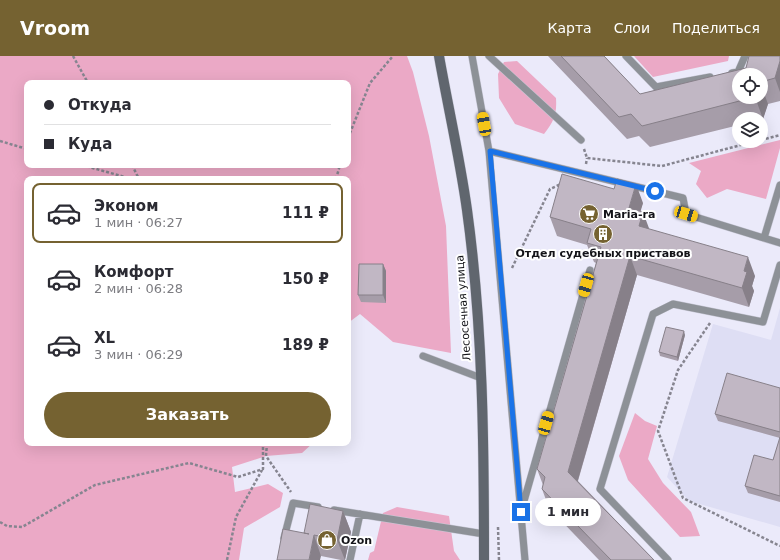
<!DOCTYPE html>
<html lang="ru">
<head>
<meta charset="utf-8">
<style>
	body { margin:0; font-family:"DejaVu Sans",sans-serif; background:#f7f7f7; color:#2b2b33; height:100vh; display:flex; flex-direction:column; font-size:15px; white-space:nowrap }
	* { box-sizing:border-box; margin:0 }
	p { font-size:13px; color:#7c7c81 }
	.icon { flex:none; width:22px; height:22px; fill:none; stroke:currentColor; stroke-width:2; stroke-linecap:round; stroke-linejoin:round }
	.map { position:relative; flex:1; overflow:hidden }
	.sheet { position:absolute; left:24px; top:120px; width:327px; height:270px; display:flex; flex-direction:column; background:#fff; border-radius:8px; box-shadow:0 4px 16px #0002 }
	.sheet>* { flex:none }
	.guide { position:absolute; left:24px; top:24px; width:327px; height:88px; border-radius:8px; box-shadow:0 4px 16px #0002; display:grid; align-content:center; height:88px; padding:0 20px; background:#fff }
	.buttons { position:absolute; left:732px; top:12px; display:grid; gap:8px }
	.buttons a { display:grid; place-items:center; width:36px; height:36px; border-radius:50%; background:#fff; box-shadow:0 4px 16px #0002; font-size:20px }
	.end { position:absolute; width:18px; height:18px; margin:-9px; border:5px solid #1a73e8; background:#fff; box-shadow:0 0 0 2px #fff }
	.from { border-radius:50% }
	.bubble { position:absolute; height:28px; border-radius:14px; background:#fff; box-shadow:0 4px 16px #0002; font-size:13px; font-weight:800; line-height:28px; text-align:center }
	.car { position:absolute; width:12px; height:24px; margin:-12px -6px; border-radius:5px; box-shadow:0 0 3px 1px #0007; background:linear-gradient(#f5c518 24%,#345 0 40%,#f5c518 0 76%,#345 0 86%,#f5c518 0) }
	.guide b { display:flex; align-items:center; gap:14px; height:38px; font-size:15px }
	.guide b+b { border-top:1px solid #e1e1e2 }
	.guide i { width:10px; height:10px; background:#2b2b33 }
	ul { padding:7px 0 0; list-style:none }
	li { display:flex; align-items:center; gap:12px; height:60px; margin:0 8px 6px; padding:0 12px; border:2px solid transparent; border-radius:8px }
	li div { flex:1 }
	li b { display:block; font-size:15px }
	li em { font-style:normal; font-weight:800 }
	li.current { border-color:#756231 }
	li>.icon { width:36px; height:36px; stroke-width:1.5 }
	.primary-button { display:flex; gap:8px; margin-top:auto; padding:8px 20px }
	.primary-button a { flex:1; height:46px; border-radius:24px; background:#756231; color:#fff; font-size:16px; font-weight:800; line-height:46px; text-align:center }
	header { display:flex; align-items:center; gap:24px; box-sizing:border-box; height:56px; padding:0 20px; background:#756231; color:#fff }
	header strong { font-size:19px }
	nav { display:flex; gap:22px; margin-inline-start:auto; font-size:14px }
	.map>svg:first-child { display:block }
	.built { fill:#dedef4 }
	.green { fill:#eba9c6; fill-rule:evenodd }
	.lines { fill:none; stroke-linecap:round; stroke-linejoin:round }
	.lane-casing { stroke:#c8c8d6; stroke-width:8 }
	.secondary-casing { stroke:#c8c8d6; stroke-width:11 }
	.path { stroke:#868590; stroke-width:2.5; stroke-dasharray:3 2; stroke-linecap:butt }
	.lane { stroke:#8d9197; stroke-width:7 }
	.secondary { stroke:#60666e; stroke-width:10 }
	.wall { fill:#a69da9; fill-rule:evenodd }
	.shaded-wall { fill:#878089 }
	.building { fill:#c1b7c4; stroke:#878089 }
	.route { stroke:#1a73e8; stroke-width:5 }
	.labels { text-anchor:middle; stroke-width:4; stroke-linejoin:round; paint-order:stroke }
	.poi-label { font-size:11px; font-weight:bold; fill:#131318; stroke:#fff; text-anchor:start }
	.street-label { font-size:11px; fill:#131318; stroke:#fff }
</style>
</head>
<body>
<header>
<strong>Vroom</strong>
<nav><a>Карта</a><a>Слои</a><a>Поделиться</a></nav>
</header>
<div class="map">
<svg width="780" height="504" viewBox="0 0 780 504">
	<rect width="100%" height="100%" fill="#ebeafa"/>
	<path class="built" d="M780,252V471L689,445L667,421L713,268L771,284Z"/>
	<path class="green" d="M0,0H407L413,16L429,80L446,170L451,297L393,286L360,258L348,267V123H27V387H313L302,397L266,400L232,411L235,436L268,428L283,437L280,451L244,472L239,504H0ZM27,27H348V109H27Z
		M634,0H729L728,5L653,21Z
		M517,5L556,42C557,58 554,65 544,78L515,68L499,42L498,18L504,6Z
		M780,84V92L766,143L727,133L707,142L696,128L701,115L689,107Z
		M635,357L645,365L657,370L648,403L663,427L691,456L700,480L680,481L628,424L619,400Z
		M397,451L449,460L454,495L460,504H368L370,497L374,495L383,457Z"/>
	<g class="lines">
		<defs>
			<path id="lane" d="M472,0L489,95L525,504
				M489,0L581,84
				M626,0L656,31L710,21
				M732,17L738,16L745,0
				M489,95L683,142L686,158L780,187
				M764,182L780,129
				M423,300L481,322
				M522,452L590,214
				M334,454L484,478
				M284,482L293,447L318,451
				M350,504L360,458
				M668,504L600,433L653,258L673,248L763,266L780,209"/>
			<path id="secondary" d="M439,0C448,51 460,103 467,154C483,270 484,388 484,504"/>
		</defs>
		<use href="#lane" class="lane-casing"/>
		<use href="#secondary" class="secondary-casing"/>
		<path class="path" d="M73,0L88,27
			M348,82L370,27L393,0
			M761,84L780,79
			M0,85L27,93
			M584,93L587,102L662,110L756,85
			M586,108L587,102
			M82,109L132,123
			M132,109L139,123
			M336,123L340,109
			M512,212L550,133L561,128
			M710,267L678,314L658,375L683,442L780,490
			M267,387L266,400L291,436
			M0,466L7,470L22,471L95,429L189,407L238,421L263,413V387
			M498,471L499,504
			M227,504L236,461L262,414"/>
		<use href="#lane" class="lane"/>
		<use href="#secondary" class="secondary"/>
	</g>
	<path class="wall" d="M548,0H604L640,38L746,12L780,0V45L768,48L763,63L761,64V63H739V69L650,91L639,80L627,83ZM739,19H761V41Z
		M643,147L640,155L649,173L755,220L752,230L754,235L749,251L637,219L578,425L654,504H599L549,452L542,433L543,429L537,413L596,207L594,206L587,189L557,180L550,161Z
		M383,208L386,215V247L361,246L358,239Z
		M685,279L678,305L660,300L659,296Z
		M780,332V446L748,437L745,430L773,404L780,382L718,365L715,358Z
		M343,455L351,476L345,504H341L321,500L304,477Z"/>
	<path class="shaded-wall" d="M780,5V36L775,22Z
		M761,29L768,48L763,63L755,41H761Z
		M636,128L643,147L636,171L629,152Z
		M643,156L650,175L639,170Z
		M630,200L637,219L575,434L568,416Z
		M748,201L755,220L752,230L754,235L749,251L742,232L744,215Z
		M383,208L386,215V247L383,239Z
		M684,275L685,279L678,305L677,301Z
		M343,455L351,476L345,504L337,484Z
		M314,479L321,500L320,504H309Z"/>
	<path class="building" d="M561,0H604L640,38L746,12L749,0H780V5L775,22L761,26V19H739V41H755L642,70L631,58L619,61Z
		M562,118L614,133L617,123L636,128L629,152L643,156L639,170L748,201L744,215L747,216L742,232L630,200L568,416L654,504H611L542,433L545,421L537,413L601,191L587,187L591,173L550,161Z
		M359,208H383V239H358Z
		M666,271L684,275L677,301L659,296Z
		M727,317L780,332V376L715,358Z
		M780,381V440L745,430L754,399L773,404Z
		M310,448L343,455L337,484L314,479L309,504H277L283,473L309,478L304,477Z"/>
	<g class="lines">
		<path class="route" d="M521,456L490,95L655,135"/>
	</g>
	<defs>
		<symbol id="supermarket-disc" viewBox="-11 -11 22 22"><circle r="9.5" fill="#756231" stroke="#fff"/><path d="M-6-5.5h2.5l.6 2H6L4.5 2H-2.5L-4.4-4H-6ZM-1.5 3.2a1.3 1.3 0 1 0 .1 0ZM3 3.2a1.3 1.3 0 1 0 .1 0Z" fill="#fff"/></symbol>
		<symbol id="building-disc" viewBox="-11 -11 22 22"><circle r="9.5" fill="#756231" stroke="#fff"/><path d="M-4-6H4V6H1V3H-1V6H-4ZM-2.5-4.3h1.7v1.8h-1.7ZM.8-4.3h1.7v1.8H.8ZM-2.5-1h1.7V.8h-1.7ZM.8-1h1.7V.8H.8Z" fill="#fff"/></symbol>
		<symbol id="shop-disc" viewBox="-11 -11 22 22"><circle r="9.5" fill="#756231" stroke="#fff"/><path d="M-5-2.5h2.3a2.7 3.5 0 0 1 5.4 0H5L5.5 6h-11ZM-1.5-2.5h3a1.5 2.3 0 0 0-3 0Z" fill="#fff"/></symbol>
	</defs>
	<g fill-rule="evenodd">
		<use href="#supermarket-disc" x="578" y="147" width="22" height="22"/>
		<use href="#building-disc" x="592" y="167" width="22" height="22"/>
		<use href="#shop-disc" x="316" y="473" width="22" height="22"/>
	</g>
	<g class="labels">
		<g class="poi-label">
			<text x="603" y="162">Maria-ra</text>
			<text x="603" y="201" text-anchor="middle">Отдел судебных приставов</text>
			<text x="341" y="488">Ozon</text>
		</g>
		<g class="street-label">
			<text transform="translate(463 252) rotate(-94)" y="4">Лесосечная улица</text>
		</g>
	</g>
</svg>
<div class="buttons">
<a><svg class="icon" aria-label="locate" viewBox="0 0 24 24"><circle cx="12" cy="12" r="6"/><path d="M12 2v4M12 18v4M2 12h4M18 12h4"/></svg></a>
<a><svg class="icon" aria-label="layers" viewBox="0 0 24 24"><path d="M12 4l9 5-9 5-9-5zM3 14l9 5 9-5"/></svg></a>
</div>
<i class="end from" style="left:655px;top:135px"></i>
<i class="end" style="left:521px;top:456px"></i>
<div class="bubble" style="left:535px;top:442px;width:66px">1 мин</div>
<i class="car" style="left:484px;top:68px;rotate:350deg"></i>
<i class="car" style="left:686px;top:158px;rotate:107deg"></i>
<i class="car" style="left:586px;top:229px;rotate:196deg"></i>
<i class="car" style="left:546px;top:367px;rotate:16deg"></i>
<div class="guide">
<b><i class="from"></i>Откуда</b>
<b><i></i>Куда</b>
</div>
<section class="sheet">
<ul>
<li class="current"><svg class="icon" aria-label="car" viewBox="0 0 24 24"><path d="M5 17H2v-5l4-1 3-4h7l3 4 3 1v5h-3M9 17h6M6 11h13"/><circle cx="7" cy="17" r="2"/><circle cx="17" cy="17" r="2"/></svg><div><b>Эконом</b><p>1 мин · 06:27</p></div><em>111 ₽</em></li>
<li><svg class="icon" aria-label="car" viewBox="0 0 24 24"><path d="M5 17H2v-5l4-1 3-4h7l3 4 3 1v5h-3M9 17h6M6 11h13"/><circle cx="7" cy="17" r="2"/><circle cx="17" cy="17" r="2"/></svg><div><b>Комфорт</b><p>2 мин · 06:28</p></div><em>150 ₽</em></li>
<li><svg class="icon" aria-label="car" viewBox="0 0 24 24"><path d="M5 17H2v-5l4-1 3-4h7l3 4 3 1v5h-3M9 17h6M6 11h13"/><circle cx="7" cy="17" r="2"/><circle cx="17" cy="17" r="2"/></svg><div><b>XL</b><p>3 мин · 06:29</p></div><em>189 ₽</em></li>
</ul>
<div class="primary-button"><a>Заказать</a></div>
</section>
</div>
</body>
</html>
